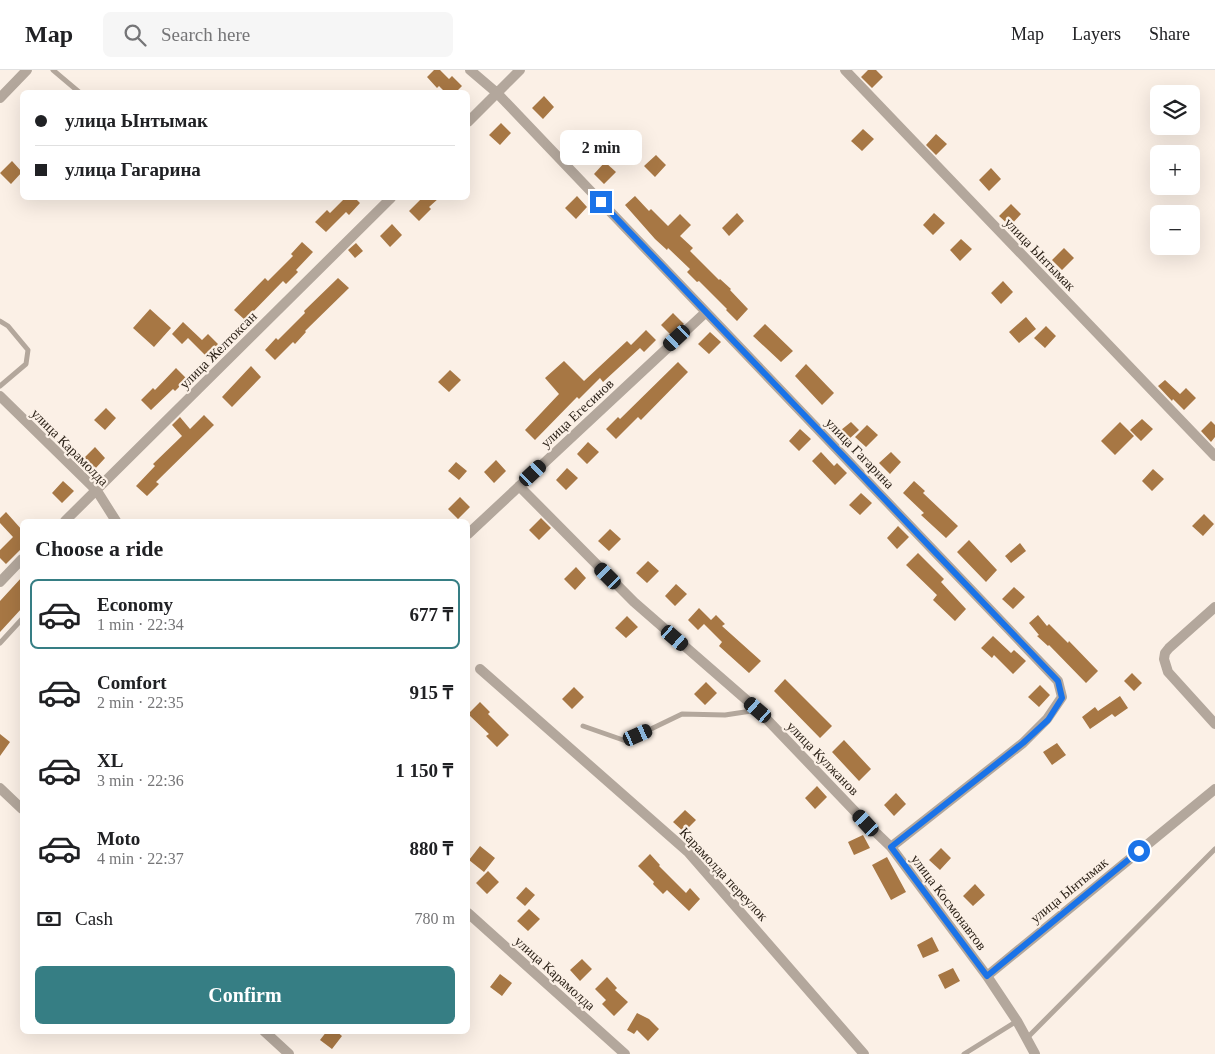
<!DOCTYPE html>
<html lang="en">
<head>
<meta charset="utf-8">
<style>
	body { margin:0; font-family:Georgia,serif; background:#f6f6f6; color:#202124; height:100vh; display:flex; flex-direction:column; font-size:19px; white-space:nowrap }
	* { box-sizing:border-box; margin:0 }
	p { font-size:16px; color:#757577 }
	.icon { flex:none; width:28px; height:28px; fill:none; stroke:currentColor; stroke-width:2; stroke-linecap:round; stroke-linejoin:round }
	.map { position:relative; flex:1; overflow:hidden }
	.sheet { position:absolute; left:20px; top:449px; width:450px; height:515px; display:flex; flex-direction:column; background:#fff; border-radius:8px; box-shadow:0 5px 20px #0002 }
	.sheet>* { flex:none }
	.hud { position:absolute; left:20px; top:20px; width:450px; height:110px; border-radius:8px; box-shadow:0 5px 20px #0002; display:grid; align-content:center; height:110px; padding:0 15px; background:#fff }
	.tools { position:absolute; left:1150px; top:15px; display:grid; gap:10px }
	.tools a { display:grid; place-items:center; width:50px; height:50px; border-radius:8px; background:#fff; box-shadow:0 5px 20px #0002; font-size:25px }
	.end { position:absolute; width:22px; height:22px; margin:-11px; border:6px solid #1a73e8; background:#fff; box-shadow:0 0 0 2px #fff }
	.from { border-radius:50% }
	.bubble { position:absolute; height:35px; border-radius:8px; background:#fff; box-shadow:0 5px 20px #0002; font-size:16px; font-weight:700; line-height:35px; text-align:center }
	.car { position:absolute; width:15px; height:30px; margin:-15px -8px; border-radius:6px; box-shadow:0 0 4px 1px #0007; background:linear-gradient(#222 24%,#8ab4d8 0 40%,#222 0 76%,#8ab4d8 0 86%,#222 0) }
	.hud b { display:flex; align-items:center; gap:18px; height:48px; font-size:19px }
	.hud b+b { border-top:1px solid #e0e0e0 }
	.hud i { width:12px; height:12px; background:#202124 }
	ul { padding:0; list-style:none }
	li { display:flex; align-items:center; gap:15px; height:70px; margin:0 10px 8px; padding:0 5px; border:2px solid transparent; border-radius:8px }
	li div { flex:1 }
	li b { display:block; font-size:19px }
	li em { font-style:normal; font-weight:700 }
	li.selected { border-color:#367e84 }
	li>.icon { width:45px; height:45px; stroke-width:1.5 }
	h2 { padding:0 15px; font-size:22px; line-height:60px }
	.pay { display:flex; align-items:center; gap:12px; height:55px; padding:0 15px; font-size:19px }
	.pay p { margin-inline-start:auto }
	.cta { display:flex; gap:10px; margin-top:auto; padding:10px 15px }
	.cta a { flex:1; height:58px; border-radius:8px; background:#367e84; color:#fff; font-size:20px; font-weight:700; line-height:58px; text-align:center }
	header { display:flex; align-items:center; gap:30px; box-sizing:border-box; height:70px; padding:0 25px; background:#fff; border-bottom:1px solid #e0e0e0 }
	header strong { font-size:24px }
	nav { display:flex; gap:28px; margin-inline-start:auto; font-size:18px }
	.search { width:350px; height:45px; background:#f6f6f6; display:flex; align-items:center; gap:12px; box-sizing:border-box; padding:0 18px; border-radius:8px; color:#757577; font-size:19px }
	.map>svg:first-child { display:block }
	.building { fill:#a77744 }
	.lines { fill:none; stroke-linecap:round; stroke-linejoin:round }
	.lane { stroke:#b3a79c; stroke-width:5 }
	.street { stroke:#b3a79c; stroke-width:10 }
	.route { stroke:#1a73e8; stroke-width:6 }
	.labels { text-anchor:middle; stroke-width:4.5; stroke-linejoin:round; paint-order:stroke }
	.street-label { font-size:14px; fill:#281e14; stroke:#fbf0e6 }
</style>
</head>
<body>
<header>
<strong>Map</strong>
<div class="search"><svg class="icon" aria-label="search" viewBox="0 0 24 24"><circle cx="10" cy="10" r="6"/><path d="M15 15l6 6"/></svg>Search here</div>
<nav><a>Map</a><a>Layers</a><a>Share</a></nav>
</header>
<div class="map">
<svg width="1215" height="984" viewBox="0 0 1215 984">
	<rect width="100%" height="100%" fill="#fbf0e6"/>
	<path class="building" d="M434,0H440L449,9L452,6L462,16L456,22H445L439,16L437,18L427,7Z
		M868,0H876L883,7L872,18L861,7Z
		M544,26L554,37L543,49L532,38Z
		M501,53L511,63L500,75L489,65Z
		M863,59L874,69L862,81L851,71Z
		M573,63L584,73L572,85L562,75Z
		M936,64L947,74L936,85L926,75Z
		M656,85L666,95L655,107L644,96Z
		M12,91L22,102L11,114L0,103Z
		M605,92L616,102L604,114L594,104Z
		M991,98L1001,109L989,121L979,110Z
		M577,126L587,137L576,149L565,138Z
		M635,126L649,141L651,139L668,156L680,144L691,155L680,166L693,178L690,181L719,210L720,209L731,219L730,220L748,239L737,251L726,240L727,239L699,211L697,212L687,202L690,199L668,178L667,180L655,169L625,135Z
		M345,128H355L360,133L349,145L346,142L326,162L315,152L327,140L330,143Z
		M422,128H439L429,137L431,139L419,151L409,141Z
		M1011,134L1021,144L1010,156L999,146Z
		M737,143L744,151L729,166L722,158Z
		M934,143L945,153L933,165L923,155Z
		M392,154L402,165L390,177L380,166Z
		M961,169L972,179L960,191L950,180Z
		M302,172L313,182L296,200L298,202L286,214L283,211L245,250L234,240L265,208L268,211L293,186L291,184Z
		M356,173L363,181L355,188L348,180Z
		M1064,178L1074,188L1062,200L1052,190Z
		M338,208L349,218L305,261L306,262L295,274L293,272L275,290L265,280L276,268L278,270L305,243L304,241Z
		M1003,211L1013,222L1001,234L991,223Z
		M150,239L171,258L154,277L133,258Z
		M673,243L684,254L671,265L661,255Z
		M1026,247L1036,259L1019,273L1009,262Z
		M183,252L202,270L208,264L218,274L206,286L188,268L182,274L172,264Z
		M765,254L793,281L781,292L753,266Z
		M1046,256L1056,266L1045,278L1034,268Z
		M646,260L656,270L644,282L640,278L603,312L600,308L579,329L577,327L535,370L525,360L559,324L545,308L564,291L584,311L627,271L631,275Z
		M710,262L721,272L709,284L698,274Z
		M678,292L688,302L641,350L638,347L616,369L606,359L618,347L620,349Z
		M806,294L834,323L822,335L795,306Z
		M251,296L261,307L232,337L222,327Z
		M176,298L187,309L175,321L173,319L151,340L141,330L153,318L155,320Z
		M450,300L461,310L449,322L438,312Z
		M1165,310L1180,324L1186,318L1196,328L1184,340L1173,329L1172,331L1158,316Z
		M106,338L116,348L105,360L94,350Z
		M204,345L214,355L156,412L159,414L147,426L136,416L155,396L153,394L182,366L172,355L180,347L190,359Z
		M1142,349L1153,359L1141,371L1130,360Z
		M1211,351L1215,355V367L1211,372L1201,361Z
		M851,352L859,360L849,369L841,360Z
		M1120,352L1134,366L1115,385L1101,371Z
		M867,355L878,365L866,377L855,367Z
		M800,359L811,369L799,381L789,371Z
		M588,372L599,382L587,394L577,384Z
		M95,377L105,388L94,400L83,389Z
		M821,382L834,396L837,393L847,403L835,415L812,391Z
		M891,382L901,392L890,404L879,393Z
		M496,390L506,401L494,413L484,402Z
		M456,392L467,401L459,410L448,401Z
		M567,398L578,408L566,420L556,410Z
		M1153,399L1164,409L1152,421L1142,411Z
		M63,411L74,421L62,433L52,423Z
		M914,411L925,421L923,423L958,456L946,468L921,445L924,443L903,423Z
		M861,423L872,433L860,445L849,435Z
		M460,427L470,437L458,449L448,439Z
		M6,442L22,460V478L6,494L0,488V480L13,467L0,453V448Z
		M1204,444L1214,454L1203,466L1192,456Z
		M541,448L551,458L539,470L529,460Z
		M898,456L909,467L897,479L887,468Z
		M610,459L621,469L609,481L598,471Z
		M969,470L997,500L986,512L957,482Z
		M1020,473L1026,481L1011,493L1005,486Z
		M918,483L944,509L941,512L966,539L955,551L933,530L937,525L906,495Z
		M648,491L659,501L647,513L636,503Z
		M576,497L586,508L575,520L564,509Z
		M22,507V538L0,562V531Z
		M676,514L687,524L675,536L665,526Z
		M1014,517L1025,527L1013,539L1002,529Z
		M699,538L711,550L716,545L725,554L722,556L761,591L749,603L719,576L722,572L704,554L698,560L688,550Z
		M1038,545L1047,556L1049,554L1068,573L1069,571L1098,601L1086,613L1049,575L1048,576L1037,566L1039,565L1029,553Z
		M627,546L638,557L626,568L615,558Z
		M993,566L1011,583L1014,580L1026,591L1013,604L994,585L992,588L981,578Z
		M1132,603L1142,613L1134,621L1124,611Z
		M785,609L832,656L820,668L774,621Z
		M706,612L717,623L705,635L694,624Z
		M1040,615L1050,625L1039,637L1028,627Z
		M574,617L584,627L572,639L562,629Z
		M1120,626L1128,638L1115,647L1112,644L1090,659L1082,647L1095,637L1098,641Z
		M480,632L490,642L488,644L509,665L497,677L486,666L489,664L468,644Z
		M0,664L10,672L0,686Z
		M844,670L871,699L859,711L832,682Z
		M1057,673L1066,685L1052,695L1043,682Z
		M817,716L827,727L815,739L805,728Z
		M896,723L906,734L894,746L884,735Z
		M685,740L696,750L684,762L673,752Z
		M863,765L870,778L854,785L848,772Z
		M480,776L495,788L484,802L469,790Z
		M941,778L951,788L940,800L929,790Z
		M650,784L660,795L659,796L686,823L690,818L700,829L689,841L667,820L663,824L653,814L654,812L638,796Z
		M887,787L906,822L891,830L872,795Z
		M488,801L499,812L487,824L476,813Z
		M975,814L985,825L973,836L963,826Z
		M526,817L535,825L525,836L516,828Z
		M529,839L540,849L528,861L517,851Z
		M932,867L939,881L923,888L917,875Z
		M582,889L592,899L580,911L570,900Z
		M953,898L960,911L945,919L938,905Z
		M500,904L512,913L502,926L490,917Z
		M607,907L617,918L615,920L628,932L614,946L602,934L606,930L595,919Z
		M637,943L649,949L659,959L648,971L637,960L634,964L627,960Z
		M327,961H336L342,966L332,979L320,970Z"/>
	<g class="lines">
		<path class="lane" d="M53,0L79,22
			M0,251L8,256L28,280L26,294L0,316
			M0,573L22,549
			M583,656L626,671L682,644L725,645L758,640
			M1027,968L1215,779
			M964,984L1017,951"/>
		<path class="street" d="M470,0L497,23L1058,611L1062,627L1047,649L1023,673L891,777
			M845,0L1215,386
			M0,28L27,0
			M468,52L520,0
			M0,326L97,421L116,451
			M519,416L634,532L758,640L866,753L891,777L987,906L1017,951L1035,984
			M65,451L391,128
			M468,464L706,242
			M0,512L22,489
			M1215,537L1169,578L1165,583L1164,589L1168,602L1215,654
			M480,599L688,782L864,984
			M0,718L22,739
			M468,843L625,984
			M987,906L1215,719
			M264,961L289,984"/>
	</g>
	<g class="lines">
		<path class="route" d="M601,132L1058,611L1062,628L1048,650L1023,673L891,777L987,906L1139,781"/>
	</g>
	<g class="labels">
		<g class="street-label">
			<text transform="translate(1040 184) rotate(46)" y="5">улица Ынтымак</text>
			<text transform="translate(218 280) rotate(-45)" y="5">улица Желтоксан</text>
			<text transform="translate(577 343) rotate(-43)" y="5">улица Егесинов</text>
			<text transform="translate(70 377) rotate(45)" y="5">улица Карамолда</text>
			<text transform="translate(860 383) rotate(46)" y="5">улица Гагарина</text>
			<text transform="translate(823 688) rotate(46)" y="5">улица Кулжанов</text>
			<text transform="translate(724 804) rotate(47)" y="5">Карамолда переулок</text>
			<text transform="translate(1069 820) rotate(-39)" y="5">улица Ынтымак</text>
			<text transform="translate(949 832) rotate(53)" y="5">улица Космонавтов</text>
			<text transform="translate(555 903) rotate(42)" y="5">улица Карамолда</text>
		</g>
	</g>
</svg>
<div class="tools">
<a><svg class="icon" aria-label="layers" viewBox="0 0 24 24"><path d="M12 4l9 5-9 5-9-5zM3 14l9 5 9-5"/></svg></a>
<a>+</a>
<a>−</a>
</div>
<i class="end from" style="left:1139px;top:781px"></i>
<i class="end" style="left:601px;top:132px"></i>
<div class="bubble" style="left:560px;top:60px;width:82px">2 min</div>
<i class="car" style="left:677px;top:268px;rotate:227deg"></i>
<i class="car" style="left:533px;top:403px;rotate:47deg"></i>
<i class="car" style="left:608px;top:506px;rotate:315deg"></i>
<i class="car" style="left:675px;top:568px;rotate:131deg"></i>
<i class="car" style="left:758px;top:640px;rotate:311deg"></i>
<i class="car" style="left:638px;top:665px;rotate:66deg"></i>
<i class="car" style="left:866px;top:753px;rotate:317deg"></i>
<div class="hud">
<b><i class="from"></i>улица Ынтымак</b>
<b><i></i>улица Гагарина</b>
</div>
<section class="sheet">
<h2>Choose a ride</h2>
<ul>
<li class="selected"><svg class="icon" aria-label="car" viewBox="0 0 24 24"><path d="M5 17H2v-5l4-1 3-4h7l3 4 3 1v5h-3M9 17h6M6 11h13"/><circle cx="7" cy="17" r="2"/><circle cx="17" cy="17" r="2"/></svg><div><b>Economy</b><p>1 min · 22:34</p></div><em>677 ₸</em></li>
<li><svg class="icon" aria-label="car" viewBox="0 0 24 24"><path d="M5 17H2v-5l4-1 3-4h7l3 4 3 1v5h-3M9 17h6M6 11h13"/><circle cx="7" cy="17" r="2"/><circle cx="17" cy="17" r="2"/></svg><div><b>Comfort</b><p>2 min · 22:35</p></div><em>915 ₸</em></li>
<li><svg class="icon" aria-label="car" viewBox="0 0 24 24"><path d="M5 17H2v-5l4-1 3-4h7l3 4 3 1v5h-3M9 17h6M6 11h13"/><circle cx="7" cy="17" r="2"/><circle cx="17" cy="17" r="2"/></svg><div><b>XL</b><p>3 min · 22:36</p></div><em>1 150 ₸</em></li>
<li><svg class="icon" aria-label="car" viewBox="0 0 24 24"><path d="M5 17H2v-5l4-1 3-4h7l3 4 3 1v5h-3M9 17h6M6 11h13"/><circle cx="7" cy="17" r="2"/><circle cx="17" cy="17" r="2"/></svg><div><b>Moto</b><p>4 min · 22:37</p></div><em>880 ₸</em></li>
</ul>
<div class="pay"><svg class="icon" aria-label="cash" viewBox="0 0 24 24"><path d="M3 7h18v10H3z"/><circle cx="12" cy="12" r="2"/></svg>Cash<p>780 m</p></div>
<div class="cta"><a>Confirm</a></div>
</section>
</div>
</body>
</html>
